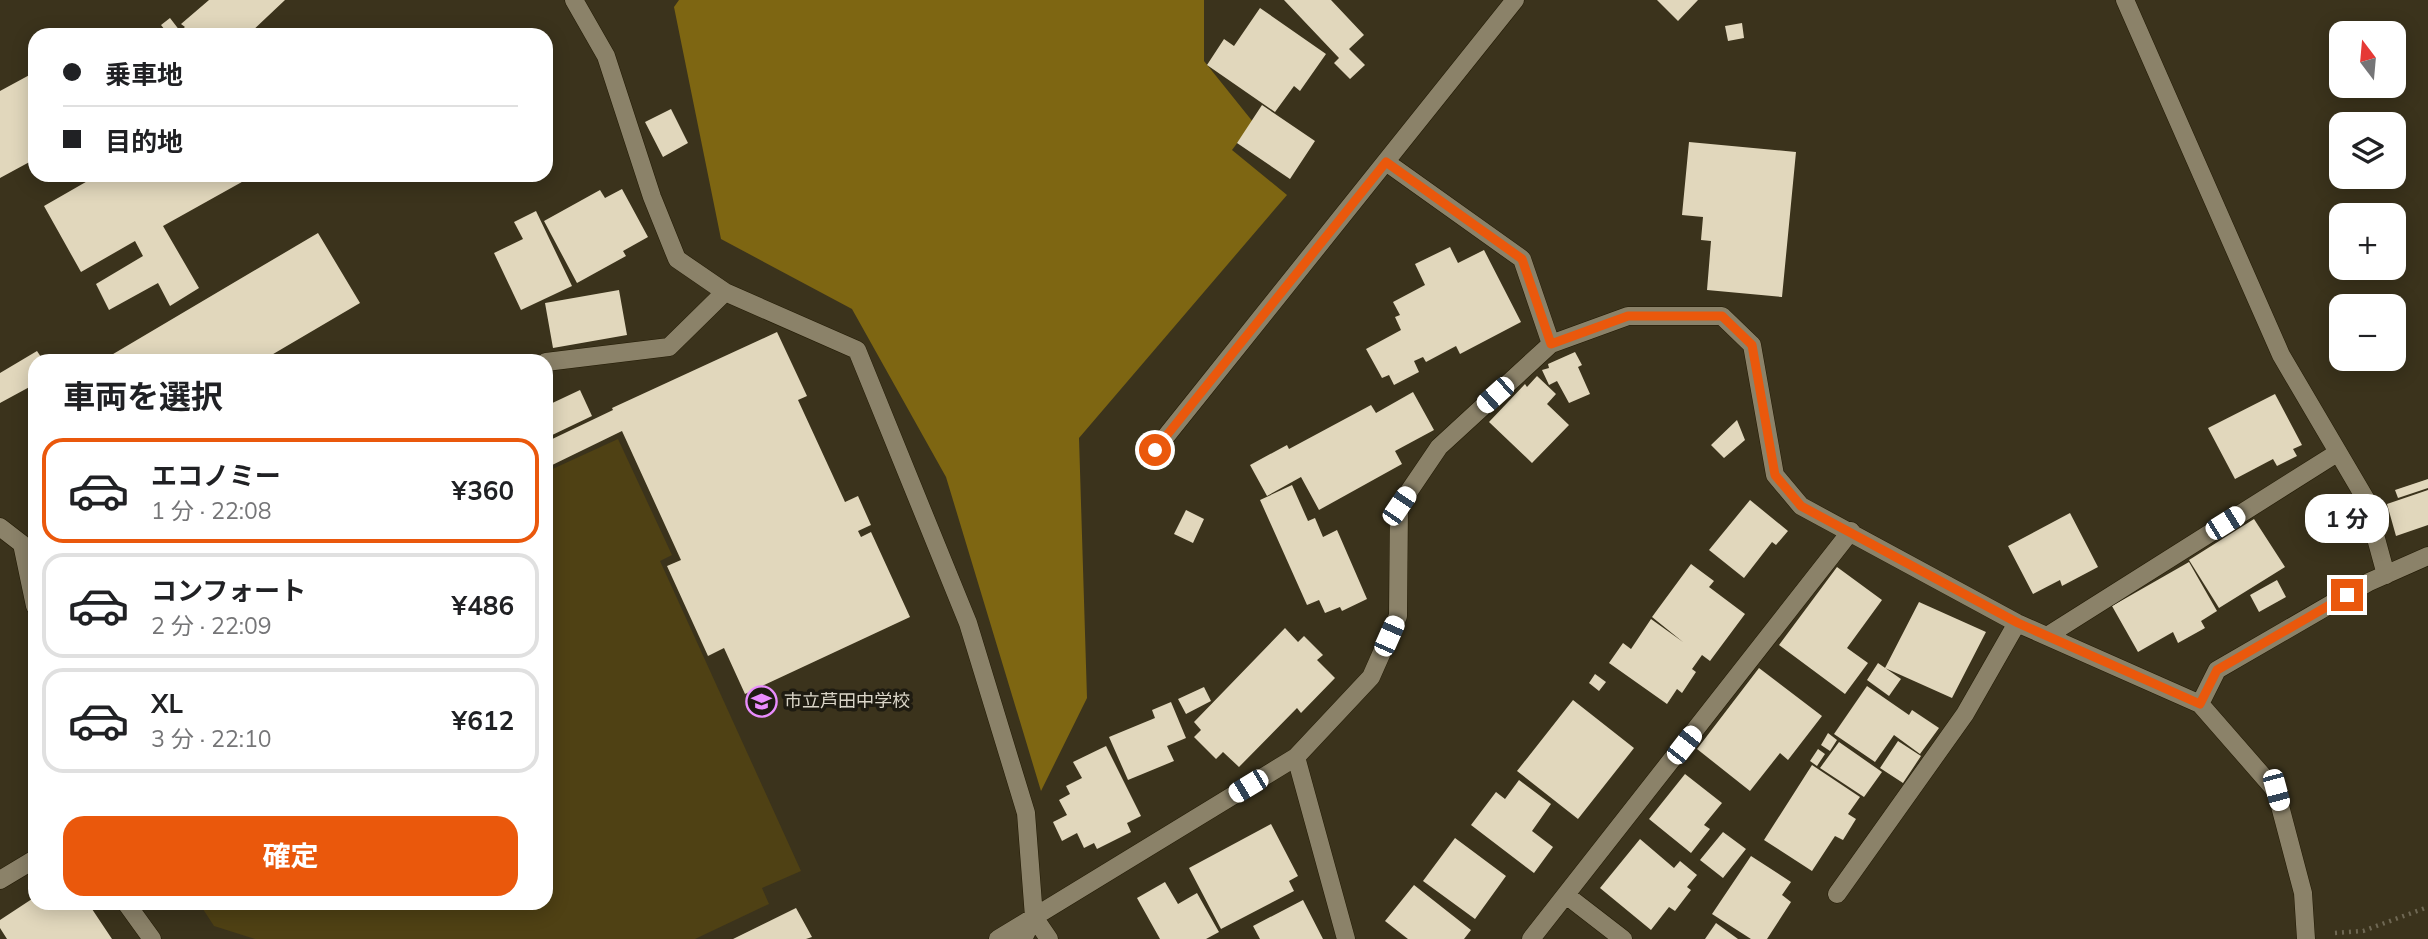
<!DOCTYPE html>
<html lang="ja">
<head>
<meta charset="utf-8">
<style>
	body { margin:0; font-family:Mulish,"Noto Sans JP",sans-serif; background:#f2f2f2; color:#202124; height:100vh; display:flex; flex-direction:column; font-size:26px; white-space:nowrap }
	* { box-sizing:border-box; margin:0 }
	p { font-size:23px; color:#757577 }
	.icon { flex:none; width:38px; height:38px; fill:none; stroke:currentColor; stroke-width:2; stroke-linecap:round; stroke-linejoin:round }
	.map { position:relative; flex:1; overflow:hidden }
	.sheet { position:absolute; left:28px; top:354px; width:525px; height:556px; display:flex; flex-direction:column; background:#fff; border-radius:21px; box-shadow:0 4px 18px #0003 }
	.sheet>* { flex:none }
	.top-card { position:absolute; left:28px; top:28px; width:525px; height:154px; border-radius:21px; box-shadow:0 4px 18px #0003; display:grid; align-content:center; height:154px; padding:0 35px; background:#fff }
	.needle { width:46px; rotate:344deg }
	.tools { position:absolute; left:2329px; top:21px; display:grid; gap:14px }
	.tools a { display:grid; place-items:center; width:77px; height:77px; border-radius:14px; background:#fff; box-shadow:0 4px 18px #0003; font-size:35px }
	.end { position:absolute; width:32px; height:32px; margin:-16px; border:9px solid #ea580c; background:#fff; box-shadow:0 0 0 4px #fff }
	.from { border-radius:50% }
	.bubble { position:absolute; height:49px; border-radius:21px; background:#fff; box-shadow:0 4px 18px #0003; font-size:23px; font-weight:700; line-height:49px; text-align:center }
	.car { position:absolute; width:21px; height:42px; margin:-21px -10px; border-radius:9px; box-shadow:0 0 5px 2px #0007; background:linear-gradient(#fff 24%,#345 0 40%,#fff 0 76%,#345 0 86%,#fff 0) }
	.top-card b { display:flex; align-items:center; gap:24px; height:66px; font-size:26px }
	.top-card b+b { border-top:2px solid #e0e0e0 }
	.top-card i { width:18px; height:18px; background:#202124 }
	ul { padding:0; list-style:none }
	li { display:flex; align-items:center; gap:21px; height:105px; margin:0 14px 10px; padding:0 21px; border:4px solid #e0e0e0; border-radius:21px }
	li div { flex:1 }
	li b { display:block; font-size:26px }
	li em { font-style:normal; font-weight:700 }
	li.selected { border-color:#ea580c }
	li>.icon { width:63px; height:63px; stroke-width:1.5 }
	h2 { padding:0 35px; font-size:32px; line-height:84px }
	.cta { display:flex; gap:14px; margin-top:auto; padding:14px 35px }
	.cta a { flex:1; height:80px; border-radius:21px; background:#ea580c; color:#fff; font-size:28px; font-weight:700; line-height:80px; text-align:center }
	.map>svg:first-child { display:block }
	.green { fill:#4f4114 }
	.forest { fill:#7e6612 }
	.building { fill:#e1d7bc }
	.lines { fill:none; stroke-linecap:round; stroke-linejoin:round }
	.minor-casing { stroke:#221a04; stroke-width:19 }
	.path { stroke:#6f6854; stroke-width:4.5; stroke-dasharray:2 5; stroke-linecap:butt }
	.minor { stroke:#8b8269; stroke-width:18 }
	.route { stroke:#ea580c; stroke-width:9 }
	.labels { text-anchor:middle; stroke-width:7; stroke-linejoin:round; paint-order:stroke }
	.poi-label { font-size:18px; fill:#dad5c8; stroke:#1e1b11; text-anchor:start }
</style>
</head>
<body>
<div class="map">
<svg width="2428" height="939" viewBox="0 0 2428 939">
	<rect width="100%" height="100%" fill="#3b331c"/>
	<path class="green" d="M618,439L672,555L660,561L801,871L762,888L769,904L695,939H255L214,926L199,903H546V472Z"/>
	<path class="forest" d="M679,0H1204V61L1253,122L1232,150L1287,195L1079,438L1087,698L1041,791L946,477L852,309L721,239L674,7Z"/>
	<path class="building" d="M209,0H285L251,32L248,28L239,35H169L161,25L170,18L180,31L185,27L181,24Z
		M1284,0H1331L1364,35L1349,49L1365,65L1350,79L1334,63L1339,58Z
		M1657,0H1698L1678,21Z
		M1260,8L1326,54L1300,91L1294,86L1275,112L1207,65L1224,39L1234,46Z
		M1742,23L1744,38L1728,41L1725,26Z
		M35,72V159L0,178V91Z
		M1262,105L1315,141L1290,179L1237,143Z
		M671,109L688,143L663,157L645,122Z
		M1689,142L1796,152L1782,297L1707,290L1711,241L1701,240L1703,217L1682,215Z
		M98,175H247L249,178L163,226L199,288L170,306L158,283L109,310L96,284L143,256L135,241L81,272L44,206Z
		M622,189L648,237L623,251L626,256L577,283L544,221L600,190L605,198Z
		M536,211L572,286L521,310L494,253L523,239L514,222Z
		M318,233L360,303L263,360H103Z
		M1450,247L1458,263L1484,250L1521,322L1460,354L1456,346L1426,362L1423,357L1414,361L1419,372L1394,385L1389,375L1382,378L1366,349L1401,330L1395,317L1400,315L1393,302L1425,285L1415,264Z
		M619,290L627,335L553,348L545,303Z
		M777,332L807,396L798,400L845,502L858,496L871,525L858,531L861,537L871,532L910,617L745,694L724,648L708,656L667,566L681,560L622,431L546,468V442L613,410L612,408Z
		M37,351L43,360H35V384L0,403V373Z
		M1575,352L1582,365L1578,367L1590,394L1569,403L1557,381L1549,385L1542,370L1549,368L1548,364Z
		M1537,376L1556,394L1547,404L1569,425L1532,463L1489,422L1525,384L1527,387Z
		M580,390L592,416L548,437L546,406Z
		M1413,392L1434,430L1395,451L1402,464L1319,510L1301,477L1267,496L1250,465L1287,445L1289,449L1371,405L1376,413Z
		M2275,394L2302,445L2293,449L2297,456L2277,466L2273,459L2235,479L2208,428Z
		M1737,420L1745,440L1724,458L1711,445Z
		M2428,479V488L2398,498L2395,490Z
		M1292,485L1308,521L1315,518L1323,537L1337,530L1367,599L1342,611L1340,607L1325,613L1319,600L1307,605L1260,500Z
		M2428,490V525L2396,536L2387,504Z
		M1750,500L1788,531L1776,545L1772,542L1744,578L1709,550Z
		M1186,510L1204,519L1193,543L1174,534Z
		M2070,513L2098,567L2062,586L2060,580L2033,594L2008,546Z
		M2254,519L2285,567L2219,608L2189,560Z
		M2189,562L2217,611L2201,621L2205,628L2178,643L2173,632L2138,652L2112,606Z
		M1691,564L1714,581L1709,587L1745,614L1710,661L1702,655L1692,669L1696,672L1682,693L1677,689L1667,704L1609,663L1623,643L1631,649L1651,619L1683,642L1652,617Z
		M1837,567L1882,600L1847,648L1868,663L1845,694L1779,645Z
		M2277,580L2286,597L2259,612L2250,595Z
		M1919,602L1986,632L1952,698L1885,668Z
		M1285,628L1298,642L1304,636L1323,655L1317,660L1335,678L1301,713L1297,708L1239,767L1223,752L1216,759L1194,737L1201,730L1194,722Z
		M1878,663L1901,679L1889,696L1867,680Z
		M1759,668L1822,716L1788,760L1780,753L1750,791L1697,749Z
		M1595,674L1606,682L1599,691L1589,683Z
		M1867,686L1909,715L1912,710L1939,728L1920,754L1894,735L1875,762L1834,734Z
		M1204,687L1211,701L1186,714L1178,699Z
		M1573,700L1634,748L1578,819L1517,771Z
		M1171,702L1186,738L1167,746L1174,761L1128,780L1109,737L1155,718L1152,710Z
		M1828,733L1837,740L1830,751L1821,745Z
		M1898,741L1921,756L1903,783L1880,768Z
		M1839,742L1882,772L1864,797L1820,768Z
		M1106,746L1141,816L1127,823L1131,832L1097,849L1094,843L1084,848L1077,833L1062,841L1053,822L1067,815L1059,800L1070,794L1066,786L1082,778L1073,762Z
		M1818,749L1825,754L1817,766L1810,761Z
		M1812,765L1860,797L1848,814L1856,819L1843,840L1835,836L1812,871L1764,840Z
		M1685,774L1722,803L1704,825L1710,829L1691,853L1649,819Z
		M1519,780L1551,804L1532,831L1553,847L1534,873L1471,825L1496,792L1505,799Z
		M1271,824L1298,876L1289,881L1294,891L1221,929L1189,868Z
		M1723,832L1746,849L1723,878L1700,860Z
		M1455,838L1506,876L1475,919L1423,881Z
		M1640,839L1674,868L1680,861L1697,875L1687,887L1691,890L1675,911L1669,907L1651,930L1600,888Z
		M1751,856L1791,882L1782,895L1791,902L1767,939H1751L1712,914Z
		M1165,882L1178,904L1197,893L1219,932L1206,939H1160L1137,898Z
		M1414,885L1471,930L1464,939H1408L1385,921Z
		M35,897V903H88L112,939H7L0,928V920Z
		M1303,900L1323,939H1260L1253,926Z
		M796,908L812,937L806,939H733Z
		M1716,923L1738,939H1705Z"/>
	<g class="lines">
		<defs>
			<path id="minor" d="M574,0L606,56L652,197L677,259L725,292L857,350L968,623L1026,813L1034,917L1023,939
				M2125,0L2281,355L2365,498L2386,575
				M1386,162L1522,259L1551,344
				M546,362L669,347L725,292
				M1155,450L1515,0
				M0,527L22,544L35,606
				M2047,636L2337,453
				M2200,704L2217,670L2369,582L2428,556
				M1296,757L1346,939
				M0,880L35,859
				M1837,894L1965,714L2017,623
				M1566,895L1623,939
				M126,903L152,939
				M1034,917L1049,939
				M998,939L1296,757L1371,677L1398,616L1399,506L1439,447L1551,344L1628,316H1722L1752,345L1775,475L1801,506L2017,623L2200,704L2276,791L2303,893L2306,939
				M1531,939L1851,531"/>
		</defs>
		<use href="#minor" class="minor-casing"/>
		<path class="path" d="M2335,933L2363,931L2428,907"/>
		<use href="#minor" class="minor"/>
	</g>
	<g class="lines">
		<path class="route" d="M1155,450L1386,162L1522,259L1551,344L1628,316H1722L1752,345L1775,475L1801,506L2018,623L2200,704L2217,670L2347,595"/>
	</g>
	<defs>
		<symbol id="school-ring" viewBox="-11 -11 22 22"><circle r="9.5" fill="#1e1b11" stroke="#e98dfd" stroke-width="1.5"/><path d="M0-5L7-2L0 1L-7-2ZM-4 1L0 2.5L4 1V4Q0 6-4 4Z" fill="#e98dfd"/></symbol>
	</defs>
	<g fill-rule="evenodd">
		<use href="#school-ring" x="744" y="684" width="35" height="35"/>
	</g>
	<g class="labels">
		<g class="poi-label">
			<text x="784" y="707">市立芦田中学校</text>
		</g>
	</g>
</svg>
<div class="tools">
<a><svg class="needle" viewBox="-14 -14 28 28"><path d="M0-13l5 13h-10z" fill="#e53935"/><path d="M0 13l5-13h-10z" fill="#757577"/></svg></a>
<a><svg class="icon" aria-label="layers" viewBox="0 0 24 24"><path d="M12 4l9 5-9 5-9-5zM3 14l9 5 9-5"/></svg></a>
<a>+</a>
<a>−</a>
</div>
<i class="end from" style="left:1155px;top:450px"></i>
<i class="end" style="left:2347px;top:595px"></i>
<div class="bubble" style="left:2305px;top:494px;width:84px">1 分</div>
<i class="car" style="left:1495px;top:395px;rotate:228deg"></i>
<i class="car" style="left:1399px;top:506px;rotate:34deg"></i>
<i class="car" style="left:2225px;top:523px;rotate:58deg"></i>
<i class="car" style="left:1389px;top:636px;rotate:24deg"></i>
<i class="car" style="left:1684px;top:745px;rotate:38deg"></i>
<i class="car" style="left:1248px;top:786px;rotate:239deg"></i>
<i class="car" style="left:2276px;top:790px;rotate:165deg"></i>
<div class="top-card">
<b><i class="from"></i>乗車地</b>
<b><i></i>目的地</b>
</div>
<section class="sheet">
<h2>車両を選択</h2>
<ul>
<li class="selected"><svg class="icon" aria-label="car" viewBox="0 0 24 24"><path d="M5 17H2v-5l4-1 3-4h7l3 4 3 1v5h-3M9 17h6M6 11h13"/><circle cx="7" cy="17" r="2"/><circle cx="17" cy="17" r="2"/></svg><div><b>エコノミー</b><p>1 分 · 22:08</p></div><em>¥360</em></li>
<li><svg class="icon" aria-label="car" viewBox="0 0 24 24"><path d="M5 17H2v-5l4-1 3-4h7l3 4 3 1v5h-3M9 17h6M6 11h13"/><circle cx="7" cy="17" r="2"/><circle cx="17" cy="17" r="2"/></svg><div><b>コンフォート</b><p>2 分 · 22:09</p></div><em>¥486</em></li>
<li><svg class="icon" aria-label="car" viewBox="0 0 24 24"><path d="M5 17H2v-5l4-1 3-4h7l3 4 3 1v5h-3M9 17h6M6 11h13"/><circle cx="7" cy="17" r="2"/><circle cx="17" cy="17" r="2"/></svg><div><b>XL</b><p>3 分 · 22:10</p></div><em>¥612</em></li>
</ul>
<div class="cta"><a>確定</a></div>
</section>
</div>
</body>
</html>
